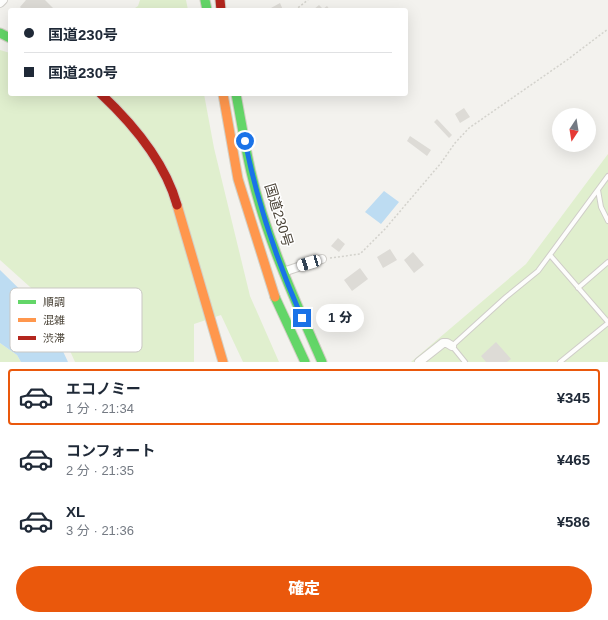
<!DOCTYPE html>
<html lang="ja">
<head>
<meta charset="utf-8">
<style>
	body { margin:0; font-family:Helvetica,"Noto Sans JP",sans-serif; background:#f6f6f7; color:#1f2937; height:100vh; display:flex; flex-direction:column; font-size:15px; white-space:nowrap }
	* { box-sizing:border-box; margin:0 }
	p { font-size:13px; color:#747a83 }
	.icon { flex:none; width:22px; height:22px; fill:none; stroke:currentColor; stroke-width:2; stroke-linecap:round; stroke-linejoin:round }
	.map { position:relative; height:362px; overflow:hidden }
	.sheet { display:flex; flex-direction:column; background:#fff; flex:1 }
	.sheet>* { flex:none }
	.top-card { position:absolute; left:8px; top:8px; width:400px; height:88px; border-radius:4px; box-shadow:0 4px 16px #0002; display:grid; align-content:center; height:88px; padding:0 16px; background:#fff }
	.needle { width:26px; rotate:192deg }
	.fabs { position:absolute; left:552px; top:108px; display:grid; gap:8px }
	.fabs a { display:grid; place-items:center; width:44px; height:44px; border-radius:50%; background:#fff; box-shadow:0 4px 16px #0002; font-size:20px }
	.end { position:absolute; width:18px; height:18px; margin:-9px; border:5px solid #1a73e8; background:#fff; box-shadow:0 0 0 2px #fff }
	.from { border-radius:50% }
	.bubble { position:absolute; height:28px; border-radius:14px; background:#fff; box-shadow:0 4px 16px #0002; font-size:13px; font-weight:800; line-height:28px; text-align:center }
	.car { position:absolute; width:12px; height:24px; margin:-12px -6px; border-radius:5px; box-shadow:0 0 3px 1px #0007; background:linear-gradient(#fff 24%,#345 0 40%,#fff 0 76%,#345 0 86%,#fff 0) }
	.top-card b { display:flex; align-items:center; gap:14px; height:38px; font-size:15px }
	.top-card b+b { border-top:1px solid #e0e1e3 }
	.top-card i { width:10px; height:10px; background:#1f2937 }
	ul { padding:7px 0 0; list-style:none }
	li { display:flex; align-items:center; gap:12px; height:56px; margin:0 8px 6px; padding:0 8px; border:2px solid transparent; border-radius:4px }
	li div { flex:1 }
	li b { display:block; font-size:15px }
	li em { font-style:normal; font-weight:800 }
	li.selected { border-color:#ea580c }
	li>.icon { width:36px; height:36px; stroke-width:1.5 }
	.cta { display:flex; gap:8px; margin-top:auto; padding:8px 16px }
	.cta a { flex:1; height:46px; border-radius:24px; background:#ea580c; color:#fff; font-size:16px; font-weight:800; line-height:46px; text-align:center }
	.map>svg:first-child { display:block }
	.green { fill:#e0efce }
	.water { fill:#bddcf2 }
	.building { fill:#dddbd6 }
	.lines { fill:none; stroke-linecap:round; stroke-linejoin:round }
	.lane-casing { stroke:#cfcdc8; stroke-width:6 }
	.street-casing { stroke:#cfcdc8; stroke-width:10 }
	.fast-casing { stroke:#d3cfc5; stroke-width:11 }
	.slow-casing { stroke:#d3cfc5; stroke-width:11 }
	.jam-casing { stroke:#d3cfc5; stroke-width:11 }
	.path { stroke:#d3d2cc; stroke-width:1.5; stroke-dasharray:2 2; stroke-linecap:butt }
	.lane { stroke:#fdfdfc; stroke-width:4 }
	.street { stroke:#fdfdfc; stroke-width:8 }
	.fast { stroke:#63d668; stroke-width:9 }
	.slow { stroke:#ff974d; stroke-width:9 }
	.jam { stroke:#b3261e; stroke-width:9 }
	.route { stroke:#1a73e8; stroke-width:5 }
	.labels { text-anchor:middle; stroke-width:3; stroke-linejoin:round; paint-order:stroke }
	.street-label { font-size:14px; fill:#4b4438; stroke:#fff }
	.key { fill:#fff; stroke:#c9c7c3; stroke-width:1 }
	.key-label { font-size:11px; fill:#4b4438 }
</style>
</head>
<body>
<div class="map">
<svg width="608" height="362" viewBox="0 0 608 362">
	<rect width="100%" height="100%" fill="#f3f2ee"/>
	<path class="green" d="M140,0H186L188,10H132L138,6Z
		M0,50L10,53V94H204L214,148L250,296L279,362H243L221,315L194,324V362H75L49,304L0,260Z
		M608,154V362H411L526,264Z
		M0,343L17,355L21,362H0Z"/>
	<path class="water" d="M384,191L399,202L381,224L365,212Z
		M0,270L46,315L68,362H21L17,355L0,343Z"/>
	<path class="building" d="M26,0H45L53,8L52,10H23L20,7Z
		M280,3L283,10H272L271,8Z
		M319,5L323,9L327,6L330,10H313Z
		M464,108L470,117L460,123L455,114Z
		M437,119L452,135L449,138L434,122Z
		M410,136L431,150L427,156L407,141Z
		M338,238L345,244L339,252L331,246Z
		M390,249L397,260L383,268L377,257Z
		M413,252L424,265L414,273L404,260Z
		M360,268L368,279L352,291L344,280Z
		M496,342L511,359L507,362H486L481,356Z"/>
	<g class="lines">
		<defs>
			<path id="lane" d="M598,190L601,207L608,221
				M550,255L608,322
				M578,288L608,262
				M465,362L452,346L506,297L538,271L608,176
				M560,362L608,323"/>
			<path id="street" d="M0,3L3,0
				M283,272L322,259
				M419,362L443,343H447L452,346"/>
			<path id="fast" d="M205,0L207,10
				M0,33L10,38
				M236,94C241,120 245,146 251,172C266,238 295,300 322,362
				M275,297L305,362"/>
			<path id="slow" d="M223,94L238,179L275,297
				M177,205L223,362"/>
			<path id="jam" d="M220,0L221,10
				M101,94C133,124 165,162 177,205"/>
		</defs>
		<use href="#lane" class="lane-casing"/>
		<use href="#street" class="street-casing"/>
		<use href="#fast" class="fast-casing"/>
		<use href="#slow" class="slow-casing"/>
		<use href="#jam" class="jam-casing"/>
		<path class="path" d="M295,10L308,0
			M330,258L360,254L385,229L441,163L455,143L469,128L567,60L608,29"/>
		<use href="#lane" class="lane"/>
		<use href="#street" class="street"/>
		<use href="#fast" class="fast"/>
		<use href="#slow" class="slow"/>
		<use href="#jam" class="jam"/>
	</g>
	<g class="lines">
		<path class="route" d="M245,141C257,202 277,261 302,318"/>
	</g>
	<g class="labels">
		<g class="street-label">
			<text transform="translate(279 215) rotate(73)" y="5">国道230号</text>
		</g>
	</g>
	<rect x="10" y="288" width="132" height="64" rx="6" class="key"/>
	<rect x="18" y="300" width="18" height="4" fill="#63d668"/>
	<rect x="18" y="318" width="18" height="4" fill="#ff974d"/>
	<rect x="18" y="336" width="18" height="4" fill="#b3261e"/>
	<g class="key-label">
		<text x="43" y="306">順調</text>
		<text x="43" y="324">混雑</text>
		<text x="43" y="342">渋滞</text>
	</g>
</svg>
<div class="fabs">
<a><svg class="needle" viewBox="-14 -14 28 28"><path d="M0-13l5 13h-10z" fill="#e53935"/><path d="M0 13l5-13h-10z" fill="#747a83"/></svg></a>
</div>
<i class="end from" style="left:245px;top:141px"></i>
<i class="end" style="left:302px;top:318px"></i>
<div class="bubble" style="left:316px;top:304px;width:48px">1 分</div>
<i class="car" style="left:309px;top:263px;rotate:253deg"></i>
<div class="top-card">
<b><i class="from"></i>国道230号</b>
<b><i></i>国道230号</b>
</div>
</div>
<section class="sheet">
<ul>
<li class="selected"><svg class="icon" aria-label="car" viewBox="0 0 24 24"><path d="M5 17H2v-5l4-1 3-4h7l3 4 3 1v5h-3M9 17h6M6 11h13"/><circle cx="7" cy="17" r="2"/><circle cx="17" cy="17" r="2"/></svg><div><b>エコノミー</b><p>1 分 · 21:34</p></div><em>¥345</em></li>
<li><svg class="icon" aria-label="car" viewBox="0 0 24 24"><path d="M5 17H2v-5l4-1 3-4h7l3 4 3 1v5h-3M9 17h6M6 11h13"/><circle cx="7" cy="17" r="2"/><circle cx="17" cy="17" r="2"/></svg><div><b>コンフォート</b><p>2 分 · 21:35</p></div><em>¥465</em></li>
<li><svg class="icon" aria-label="car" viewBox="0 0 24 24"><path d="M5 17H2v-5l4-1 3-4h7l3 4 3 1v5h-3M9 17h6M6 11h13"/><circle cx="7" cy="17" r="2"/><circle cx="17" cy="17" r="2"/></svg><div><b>XL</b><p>3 分 · 21:36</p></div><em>¥586</em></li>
</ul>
<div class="cta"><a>確定</a></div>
</section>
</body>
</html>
